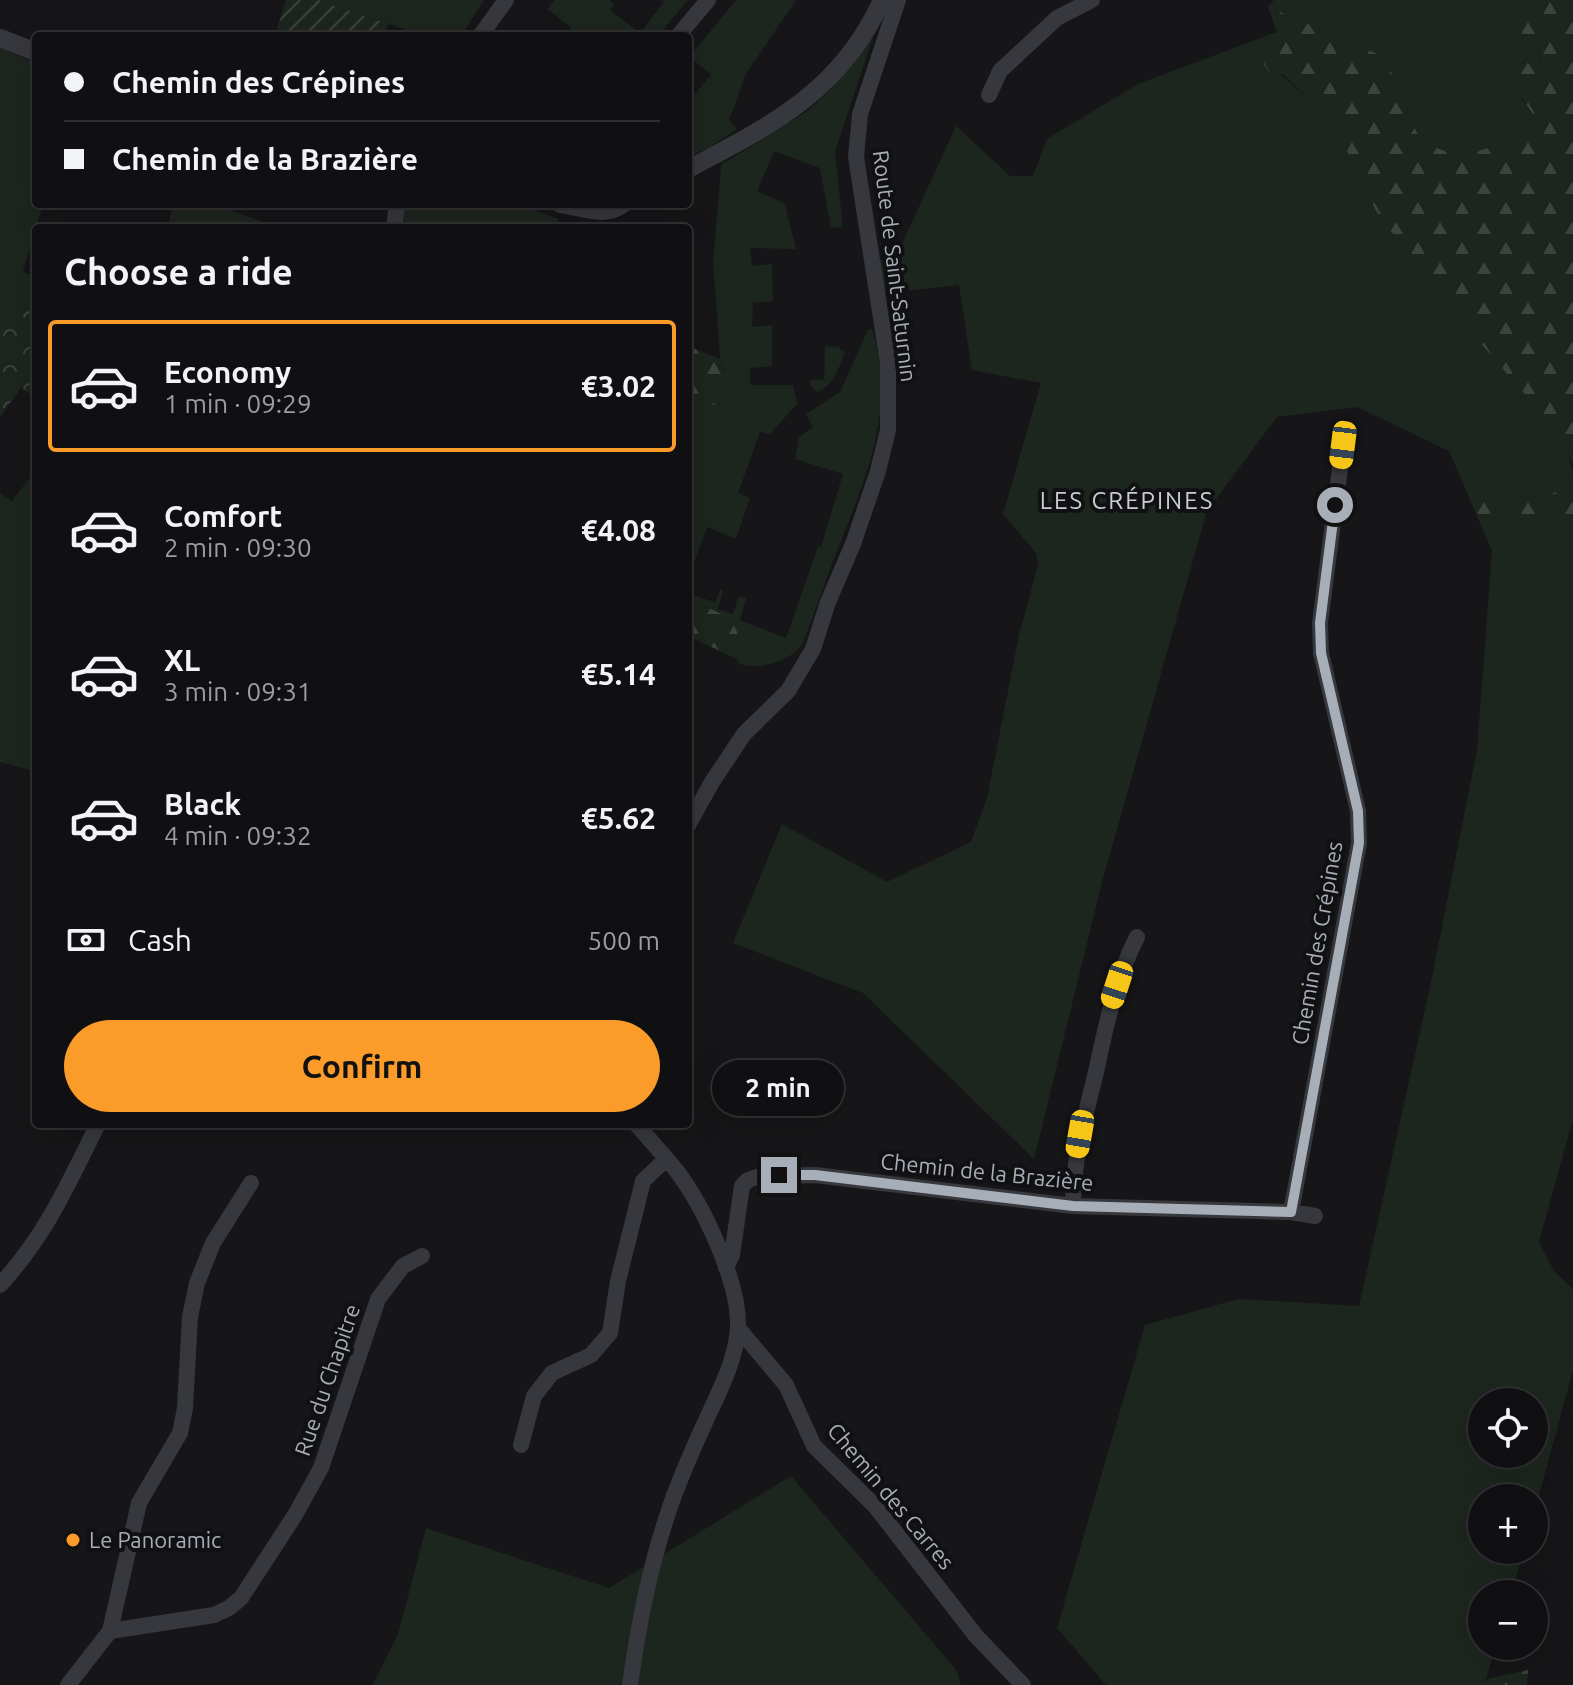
<!DOCTYPE html>
<html lang="en">
<head>
<meta charset="utf-8">
<style>
	body { margin:0; font-family:Ubuntu,sans-serif; background:#19191b; color:#f1f3f6; height:100vh; display:flex; flex-direction:column; font-size:30px; white-space:nowrap }
	* { box-sizing:border-box; margin:0 }
	p { font-size:26px; color:#9c9d9f }
	.icon { flex:none; width:44px; height:44px; fill:none; stroke:currentColor; stroke-width:2; stroke-linecap:round; stroke-linejoin:round }
	.map { position:relative; flex:1; overflow:hidden }
	.drawer { position:absolute; left:32px; top:224px; width:660px; height:904px; display:flex; flex-direction:column; background:#101012; border-radius:8px; box-shadow:0 8px 32px #0002,0 0 0 2px #303032 }
	.drawer>* { flex:none }
	.top-card { position:absolute; left:32px; top:32px; width:660px; height:176px; border-radius:8px; box-shadow:0 8px 32px #0002,0 0 0 2px #303032; display:grid; align-content:center; height:176px; padding:0 32px; background:#101012 }
	.controls { position:absolute; left:1468px; top:1388px; display:grid; gap:16px }
	.controls a { display:grid; place-items:center; width:80px; height:80px; border-radius:50%; background:#101012; box-shadow:0 8px 32px #0002,0 0 0 2px #303032; font-size:40px }
	.end { position:absolute; width:36px; height:36px; margin:-18px; border:10px solid #a7aeb8; background:#111; box-shadow:0 0 0 4px #111 }
	.from { border-radius:50% }
	.bubble { position:absolute; height:56px; border-radius:28px; background:#101012; box-shadow:0 8px 32px #0002,0 0 0 2px #303032; font-size:26px; font-weight:600; line-height:56px; text-align:center }
	.car { position:absolute; width:24px; height:48px; margin:-24px -12px; border-radius:10px; box-shadow:0 0 6px 2px #0007; background:linear-gradient(#f5c518 24%,#345 0 40%,#f5c518 0 76%,#345 0 86%,#f5c518 0) }
	.top-card b { display:flex; align-items:center; gap:28px; height:76px; font-size:30px }
	.top-card b+b { border-top:2px solid #303032 }
	.top-card i { width:20px; height:20px; background:#f1f3f6 }
	ul { padding:0; list-style:none }
	li { display:flex; align-items:center; gap:24px; height:132px; margin:0 16px 12px; padding:0 16px; border:4px solid transparent; border-radius:8px }
	li div { flex:1 }
	li b { display:block; font-size:30px }
	li em { font-style:normal; font-weight:600 }
	li.selected { border-color:#fb9b2a }
	li>.icon { width:72px; height:72px; stroke-width:1.5 }
	h2 { padding:0 32px; font-size:36px; line-height:96px }
	.pay { display:flex; align-items:center; gap:20px; height:88px; padding:0 32px; font-size:30px }
	.pay p { margin-inline-start:auto }
	.button { display:flex; gap:16px; margin-top:auto; padding:16px 32px }
	.button a { flex:1; height:92px; border-radius:48px; background:#fb9b2a; color:#111; font-size:32px; font-weight:600; line-height:92px; text-align:center }
	.map>svg:first-child { display:block }
	.grass { fill:#1d261e; fill-rule:evenodd }
	.forest { fill:url(#forest-firs) }
	.park { fill:url(#park-crowns) }
	.garden { fill:url(#garden-furrows) }
	.lines { fill:none; stroke-linecap:round; stroke-linejoin:round }
	.minor { stroke:#36383d; stroke-width:16 }
	.tertiary { stroke:#36383d; stroke-width:18 }
	.route { stroke:#a7aeb8; stroke-width:10 }
	.poi-dot { fill:#fb9b2a; stroke:#111113; stroke-width:3 }
	.labels { text-anchor:middle; stroke-width:8; stroke-linejoin:round; paint-order:stroke }
	.street-label { font-size:22px; fill:#a7aeb8; stroke:#111113 }
	.poi-label { font-size:22px; fill:#a7aeb8; stroke:#111113; text-anchor:start }
	.neighbourhood-label { font-size:24px; letter-spacing:2px; fill:#c8cdd4; stroke:#111113 }
</style>
</head>
<body>
<div class="map">
<svg width="1573" height="1685" viewBox="0 0 1573 1685">
	<defs>
		<pattern id="forest-firs" width="22" height="20" patternUnits="userSpaceOnUse" patternTransform="scale(2)"><rect width="22" height="20" fill="#1d261e"/><path d="M5 1l3.5 6h-7zM16 11l3.5 6h-7z" fill="#3b433d"/></pattern>
		<pattern id="park-crowns" width="20" height="18" patternUnits="userSpaceOnUse" patternTransform="scale(2)"><rect width="20" height="18" fill="#1d261e"/><path d="M2 6a3 3 0 1 1 6 0M12 15a3 3 0 1 1 6 0" fill="none" stroke="#3b433d"/></pattern>
		<pattern id="garden-furrows" width="10" height="10" patternUnits="userSpaceOnUse" patternTransform="scale(2)"><rect width="10" height="10" fill="#1d261e"/><path d="M-1 1l2-2M0 10L10 0M9 11l2-2" fill="none" stroke="#3b433d"/></pattern>
	</defs>
	<rect width="100%" height="100%" fill="#161618"/>
	<path class="grass" d="M318,0H484L461,36H424Z
		M555,0H609L614,4L610,10L640,33L664,2L662,0H688L658,36H575L568,31L571,27L547,9Z
		M736,0H796L746,74L729,120L737,129L710,147L688,157V103L711,74L689,57Z
		M1274,0H1534L1533,13L1542,72L1521,98L1533,114C1515,142 1467,164 1435,147C1430,144 1423,141 1420,137C1408,121 1394,77 1385,57L1268,7Z
		M876,28L835,152L843,227L831,228L820,168L774,151L757,191L785,204L796,249L750,248L752,266L772,264L773,301L753,303L752,327L772,325V366L750,368V385H793L797,404L770,434L760,432L738,493L750,498L736,539L707,527L688,579V411L710,406L724,369L720,358L713,263L721,165L809,110L834,86Z
		M1277,32L1257,54L1326,114L1342,135L1355,173L1475,319L1471,332C1500,365 1573,435 1573,477L1560,491L1537,498L1469,497L1449,451L1357,407L1277,417L1207,511L1102,882L1034,1159L863,993L733,943L782,824L887,882L971,842L987,798L1019,635L1038,565L1036,553L1003,514L1041,383L972,370L959,285L886,293L878,260L896,257L956,126L1010,176H1033L1047,139L1138,84Z
		M0,48L36,63V204H43L23,272L36,277L0,327Z
		M173,204H228L227,209L280,228H168Z
		M405,204H517L559,219L557,228H402Z
		M872,329C898,411 864,482 835,556C824,585 814,614 803,643C792,661 759,671 740,664L735,658L741,652L719,611L688,602V594L715,602L720,589L723,591L718,609L733,614L739,596L746,598L740,620L786,638L818,547H821L843,474L795,459L799,437L813,427L806,414L840,392L868,330Z
		M825,346L838,347L845,352C839,367 834,386 817,392L810,385V380H824Z
		M31,476L36,480L34,771L0,762V493L12,501Z
		M1477,516L1573,524V1119L1539,1242L1554,1271L1573,1289V1370L1534,1514V1498H1482V1550H1524L1511,1594H1482V1646H1496L1484,1685H1106L1057,1628L1145,1325L1238,1299L1359,1306L1430,987L1477,750L1492,551ZM1482,1402H1534V1454H1482Z
		M791,1476L957,1671L961,1685H373L398,1634L426,1528L609,1588Z"/>
	<path class="forest" d="M1534,0H1573V463L1549,422L1471,332L1474,319L1383,223L1355,173L1342,136L1326,115L1283,74L1270,73L1257,54L1277,32L1268,7L1385,57C1394,77 1408,120 1420,137C1423,141 1430,144 1435,147C1467,164 1515,142 1533,114C1517,91 1512,86 1518,57L1541,71L1540,55L1524,46L1520,23L1533,13Z
		M693,348L720,359C725,371 729,395 715,404C708,408 696,409 688,411V349Z
		M1573,477V524L1477,516L1469,497L1537,498L1560,491Z
		M688,602C718,610 740,616 741,652L735,658L688,636Z
		M1528,1670L1527,1685H1484L1487,1679Z"/>
	<path class="park" d="M36,276V405L30,401L33,396L21,388L0,417V327Z"/>
	<path class="garden" d="M286,0H318L388,24L384,36H275Z"/>
	<g class="lines">
		<path class="minor" d="M480,36L506,0
			M678,36L708,0
			M989,95L1000,71L1057,18L1092,0
			M394,228L397,204
			M688,825L712,782L744,734L788,691L813,649L828,602L853,544L878,471L888,430V363L856,157L860,114L898,0
			M1073,1206C1073,1159 1085,1117 1096,1072C1106,1026 1115,980 1137,937
			M1291,1212L1359,843L1358,811L1321,653L1320,623L1343,445
			M726,1268L732,1255L742,1186L748,1180L760,1176L815,1175L1073,1206L1291,1212L1315,1216
			M0,1285C46,1235 68,1184 98,1124
			M738,1328L786,1385L814,1446L875,1506L976,1636L1023,1685
			M521,1445L534,1396L552,1373L591,1355L610,1333L618,1281L643,1181L666,1159
			M110,1631L139,1503L180,1433L185,1408L190,1317L197,1283L213,1243L251,1183
			M68,1685L110,1631L214,1615L229,1608L241,1598L295,1515L321,1468L378,1299L403,1266L422,1256
			M630,1685C638,1627 649,1569 668,1513C678,1481 693,1449 707,1418C720,1390 737,1357 738,1326C739,1281 703,1205 676,1170C663,1154 649,1139 636,1124"/>
		<path class="tertiary" d="M0,38L36,52
			M688,169C772,125 841,91 882,0
			M561,204C582,207 605,218 623,204"/>
	</g>
	<g class="lines">
		<path class="route" d="M779,1175H815L1073,1206L1291,1212L1359,843L1358,811L1321,653L1320,623L1335,505"/>
	</g>
	<circle class="poi-dot" cx="73" cy="1540" r="8"/>
	<g class="labels">
		<g class="street-label">
			<text transform="translate(895 266) rotate(83)" y="8">Route de Saint-Saturnin</text>
			<text transform="translate(1317 943) rotate(-80)" y="8">Chemin des Crépines</text>
			<text transform="translate(987 1172) rotate(6)" y="8">Chemin de la Brazière</text>
			<text transform="translate(327 1380) rotate(-71)" y="8">Rue du Chapitre</text>
			<text transform="translate(891 1496) rotate(50)" y="8">Chemin des Carres</text>
		</g>
		<g class="poi-label">
			<text x="89" y="1548">Le Panoramic</text>
		</g>
		<g class="neighbourhood-label">
			<text x="1127" y="509">LES CRÉPINES</text>
		</g>
	</g>
</svg>
<div class="controls">
<a><svg class="icon" aria-label="locate" viewBox="0 0 24 24"><circle cx="12" cy="12" r="6"/><path d="M12 2v4M12 18v4M2 12h4M18 12h4"/></svg></a>
<a>+</a>
<a>−</a>
</div>
<i class="end from" style="left:1335px;top:505px"></i>
<i class="end" style="left:779px;top:1175px"></i>
<div class="bubble" style="left:712px;top:1060px;width:132px">2 min</div>
<i class="car" style="left:1343px;top:445px;rotate:187deg"></i>
<i class="car" style="left:1117px;top:985px;rotate:198deg"></i>
<i class="car" style="left:1080px;top:1134px;rotate:190deg"></i>
<div class="top-card">
<b><i class="from"></i>Chemin des Crépines</b>
<b><i></i>Chemin de la Brazière</b>
</div>
<section class="drawer">
<h2>Choose a ride</h2>
<ul>
<li class="selected"><svg class="icon" aria-label="car" viewBox="0 0 24 24"><path d="M5 17H2v-5l4-1 3-4h7l3 4 3 1v5h-3M9 17h6M6 11h13"/><circle cx="7" cy="17" r="2"/><circle cx="17" cy="17" r="2"/></svg><div><b>Economy</b><p>1 min · 09:29</p></div><em>€3.02</em></li>
<li><svg class="icon" aria-label="car" viewBox="0 0 24 24"><path d="M5 17H2v-5l4-1 3-4h7l3 4 3 1v5h-3M9 17h6M6 11h13"/><circle cx="7" cy="17" r="2"/><circle cx="17" cy="17" r="2"/></svg><div><b>Comfort</b><p>2 min · 09:30</p></div><em>€4.08</em></li>
<li><svg class="icon" aria-label="car" viewBox="0 0 24 24"><path d="M5 17H2v-5l4-1 3-4h7l3 4 3 1v5h-3M9 17h6M6 11h13"/><circle cx="7" cy="17" r="2"/><circle cx="17" cy="17" r="2"/></svg><div><b>XL</b><p>3 min · 09:31</p></div><em>€5.14</em></li>
<li><svg class="icon" aria-label="car" viewBox="0 0 24 24"><path d="M5 17H2v-5l4-1 3-4h7l3 4 3 1v5h-3M9 17h6M6 11h13"/><circle cx="7" cy="17" r="2"/><circle cx="17" cy="17" r="2"/></svg><div><b>Black</b><p>4 min · 09:32</p></div><em>€5.62</em></li>
</ul>
<div class="pay"><svg class="icon" aria-label="cash" viewBox="0 0 24 24"><path d="M3 7h18v10H3z"/><circle cx="12" cy="12" r="2"/></svg>Cash<p>500 m</p></div>
<div class="button"><a>Confirm</a></div>
</section>
</div>
</body>
</html>
